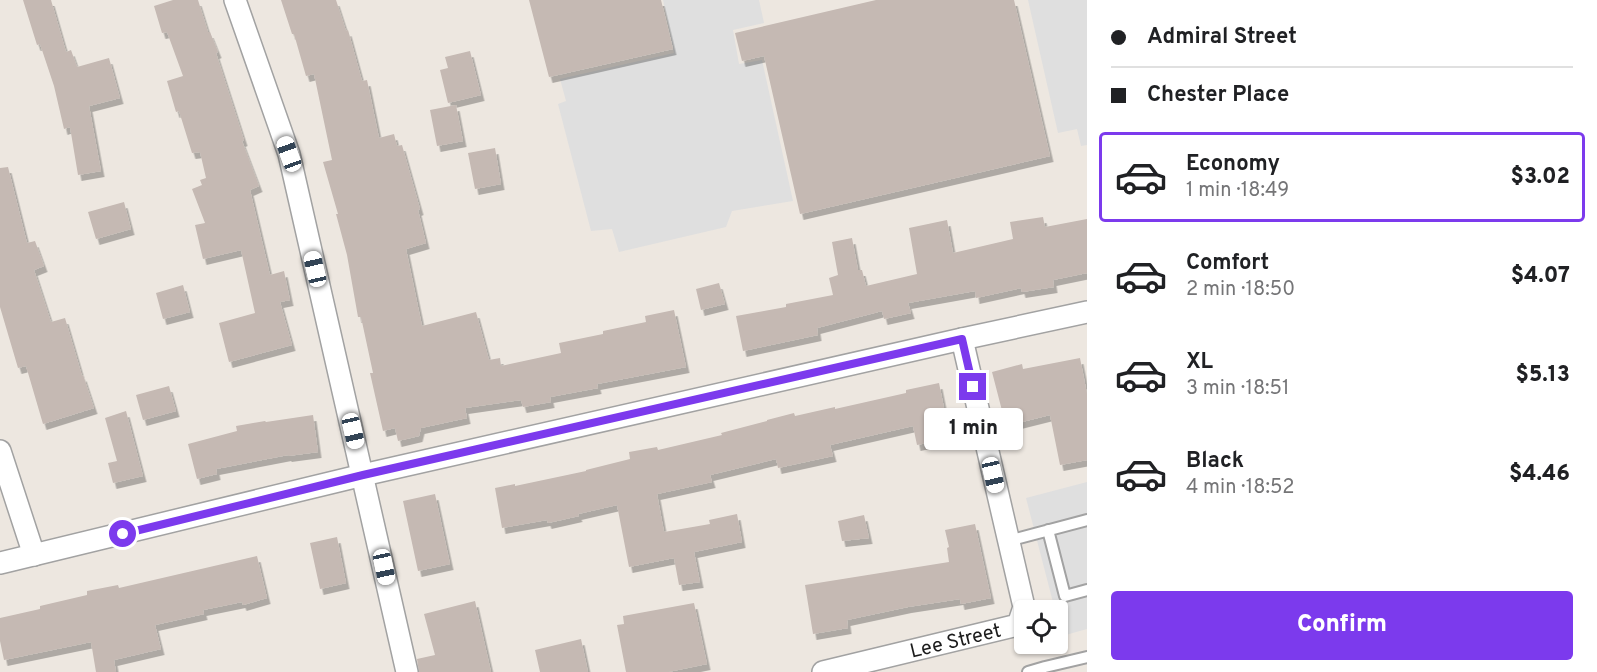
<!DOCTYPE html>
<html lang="en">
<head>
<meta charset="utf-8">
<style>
	body { margin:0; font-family:Overpass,sans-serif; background:#f6f6f6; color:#202124; height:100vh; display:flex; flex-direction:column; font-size:22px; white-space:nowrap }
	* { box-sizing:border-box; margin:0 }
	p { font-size:20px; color:#757577 }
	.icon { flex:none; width:33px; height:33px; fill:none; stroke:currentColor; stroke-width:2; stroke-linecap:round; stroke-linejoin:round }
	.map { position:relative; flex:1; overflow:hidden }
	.sheet { display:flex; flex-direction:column; background:#fff; width:510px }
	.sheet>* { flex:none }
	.hud { display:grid; align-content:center; height:132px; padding:0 24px; background:#fff }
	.controls { position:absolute; left:1014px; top:600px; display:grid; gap:12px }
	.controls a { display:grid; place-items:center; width:54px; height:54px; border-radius:6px; background:#fff; box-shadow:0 2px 4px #0004; font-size:30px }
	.end { position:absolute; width:27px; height:27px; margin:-14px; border:8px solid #7c3aed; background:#fff; box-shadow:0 0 0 3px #fff }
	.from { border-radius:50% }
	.bubble { position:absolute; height:42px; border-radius:6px; background:#fff; box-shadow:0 2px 4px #0004; font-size:20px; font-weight:800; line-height:42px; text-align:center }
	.car { position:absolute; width:18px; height:36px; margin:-18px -9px; border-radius:8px; box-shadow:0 0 4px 2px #0007; background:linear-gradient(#fff 24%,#345 0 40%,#fff 0 76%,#345 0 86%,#fff 0) }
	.hud b { display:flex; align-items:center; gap:21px; height:57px; font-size:22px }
	.hud b+b { border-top:2px solid #e0e0e0 }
	.hud i { width:15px; height:15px; background:#202124 }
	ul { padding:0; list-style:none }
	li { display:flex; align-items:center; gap:18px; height:90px; margin:0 12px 9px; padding:0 12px; border:3px solid transparent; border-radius:6px }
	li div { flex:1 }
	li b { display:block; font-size:22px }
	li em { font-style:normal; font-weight:800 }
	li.active { border-color:#7c3aed }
	li>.icon { width:54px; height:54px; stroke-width:1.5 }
	.button { display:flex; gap:12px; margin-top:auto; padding:12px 24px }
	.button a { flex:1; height:69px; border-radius:6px; background:#7c3aed; color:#fff; font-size:24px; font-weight:800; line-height:69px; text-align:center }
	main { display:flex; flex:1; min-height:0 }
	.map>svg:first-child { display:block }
	.parking { fill:#dfdfdf }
	.building { fill:#c5b9b3; filter:url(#shadow) }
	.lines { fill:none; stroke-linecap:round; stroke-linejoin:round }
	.lane-casing { stroke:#a2a2a2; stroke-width:14 }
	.street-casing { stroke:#a2a2a2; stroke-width:24 }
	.lane { stroke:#fff; stroke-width:10 }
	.street { stroke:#fff; stroke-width:21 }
	.route { stroke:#7c3aed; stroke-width:8 }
	.labels { text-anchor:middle; stroke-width:4.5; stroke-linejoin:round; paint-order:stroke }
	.street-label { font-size:20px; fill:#1b1b1b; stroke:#fff }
</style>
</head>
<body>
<main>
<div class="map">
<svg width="1087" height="672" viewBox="0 0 1087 672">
	<defs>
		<filter id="shadow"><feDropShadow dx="3.5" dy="6" stdDeviation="0" flood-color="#0004"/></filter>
	</defs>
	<rect width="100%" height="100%" fill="#ede7e0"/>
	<path class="parking" d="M663,0H759L764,23L733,30L739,64L762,60L793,201L732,211L726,227L619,252L612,229L591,231L558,104L566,101L560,79L674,53Z
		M1028,0H1087V145L1081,146L1077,129L1058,133Z
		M1087,482V629L1062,636L1058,619V610H1055L1026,498Z"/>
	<path class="building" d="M23,0H51L66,52L71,50L77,67L109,58L120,98L89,106L101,171L78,175L70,127L64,129L54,86L40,44L37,45Z
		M173,0H198L208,32H210L218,52L216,53L244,140L242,141L259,186L250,190L270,275L284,271L290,300L280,302L292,345L229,362L219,323L255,313L241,250L203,259L195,225L205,223L192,189L202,185L200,180L206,178L200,152L192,153L179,111L176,112L167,81L183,76L167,32L162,33L154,6Z
		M281,0H336L346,31L348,30L362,81L367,80L379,138L394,134L397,146L402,145L420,209L418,210L426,243L406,249L422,326L476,312L489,360L500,358L501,366L561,353L559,343L603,334V331L646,322L645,316L674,310L686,367L597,384L598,388L550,397L551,402L523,407L521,400L465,408L467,418L421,428L419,436L398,441L395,428L383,431L370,373H373L361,317H358L347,255L336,214H338L323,162L332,160L314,74L306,76L294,34H292Z
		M529,0H661L673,49L549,77Z
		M876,0H1014L1050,156L800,214L764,56L742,61L735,33Z
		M470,51L481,95L448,103L440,70L448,68L445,57Z
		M456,105L463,141L437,146L430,110Z
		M495,148L501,184L475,189L468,153Z
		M8,167L27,243L35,241L44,266L34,270L51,322L65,318L82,376L83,375L94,408L43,424L26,366L18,368L0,307V168Z
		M124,202L131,229L96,239L88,212Z
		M1043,217L1045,227L1087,219V273L1053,280L1054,287L1022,292L1021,288L976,298L975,291L908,303L911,313L884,319L882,311L817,328L818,335L743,351L736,316L786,307V304L833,295L829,278L838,275L832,242L852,238L858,270H862L866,286L917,274L909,228L947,220L953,253L1013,239L1010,222Z
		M719,283L725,304L701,310L696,289Z
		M183,285L190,312L163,319L156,293Z
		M1080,358L1087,394V460L1060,465L1050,415L1006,426L992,372L1022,364L1023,369Z
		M939,383L950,438L917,445L913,426L830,445L833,456L778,468L776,459L710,475L712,482L657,494L664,532L710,524L709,520L737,514L742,542L694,552L700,582L679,585L674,558L629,567L617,505L578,514L579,516L548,523L547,520L502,528L495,488L515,484V486L586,471V470L630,459L629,452L657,447L658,450L722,435L721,433L767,421V420L794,413L795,416L835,407V409L906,393V390Z
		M169,386L176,411L143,420L136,395Z
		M126,411L143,476L113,483L108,463L117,461L105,418Z
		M313,415L318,452L288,456V455L216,469L217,474L197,479L188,444L237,431L236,426L265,421L266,422Z
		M435,494L450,564L418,571L403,501Z
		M864,515L869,538L842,541L838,521Z
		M975,524L991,598L961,604L960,599L908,607L847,620L848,628L813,634L805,585L949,562L947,548L949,547L945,530Z
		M337,537L346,583L320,589L310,543Z
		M257,556L267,598L243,605L242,602L203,610L204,614L155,625L161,649L114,660L116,672H96L91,642L4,660L0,641V618L40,609V606L87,595V591L118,585L119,588Z
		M475,601L491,672H419L417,659L435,655L424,614Z
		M694,603L707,664L668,672H626L617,625L624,624L623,616Z
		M581,639L588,672H540L535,650Z"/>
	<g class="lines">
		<defs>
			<path id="lane" d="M1048,530L1065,596L1087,590
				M1008,541L1087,520
				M1028,672L1045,667L1087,657"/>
			<g id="street">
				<path d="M235,0L289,154L407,672"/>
				<path d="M0,451L34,555"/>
				<path d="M0,563L363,475L962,339L1087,312"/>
				<path id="s1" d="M823,672L1018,625L1024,607L962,339"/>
			</g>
		</defs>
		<use href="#lane" class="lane-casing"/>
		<use href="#street" class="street-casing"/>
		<use href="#lane" class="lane"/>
		<use href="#street" class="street"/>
	</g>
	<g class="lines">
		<path class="route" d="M123,534L363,475L962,339L973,387"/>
	</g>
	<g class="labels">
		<g class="street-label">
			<text dy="7" stroke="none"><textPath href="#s1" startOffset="136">Lee Street</textPath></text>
		</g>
	</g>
</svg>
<div class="controls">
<a><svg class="icon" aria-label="locate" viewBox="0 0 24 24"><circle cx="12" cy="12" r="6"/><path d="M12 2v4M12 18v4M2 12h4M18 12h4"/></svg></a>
</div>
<i class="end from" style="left:123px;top:534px"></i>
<i class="end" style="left:973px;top:387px"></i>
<div class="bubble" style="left:924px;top:408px;width:99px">1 min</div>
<i class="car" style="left:289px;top:154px;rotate:340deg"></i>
<i class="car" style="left:315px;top:269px;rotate:347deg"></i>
<i class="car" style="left:353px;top:431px;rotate:167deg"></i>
<i class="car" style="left:993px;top:475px;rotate:167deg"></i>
<i class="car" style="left:384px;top:567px;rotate:168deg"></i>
</div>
<section class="sheet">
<div class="hud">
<b><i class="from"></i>Admiral Street</b>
<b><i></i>Chester Place</b>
</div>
<ul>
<li class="active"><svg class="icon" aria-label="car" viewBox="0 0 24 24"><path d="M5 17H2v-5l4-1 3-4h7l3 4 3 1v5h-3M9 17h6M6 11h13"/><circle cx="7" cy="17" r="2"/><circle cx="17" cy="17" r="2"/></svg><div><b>Economy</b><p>1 min · 18:49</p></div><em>$3.02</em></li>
<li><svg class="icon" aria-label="car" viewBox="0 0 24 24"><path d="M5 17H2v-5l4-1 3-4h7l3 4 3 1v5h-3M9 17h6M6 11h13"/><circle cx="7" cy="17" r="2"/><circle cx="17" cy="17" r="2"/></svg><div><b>Comfort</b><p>2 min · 18:50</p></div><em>$4.07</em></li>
<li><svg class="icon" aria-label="car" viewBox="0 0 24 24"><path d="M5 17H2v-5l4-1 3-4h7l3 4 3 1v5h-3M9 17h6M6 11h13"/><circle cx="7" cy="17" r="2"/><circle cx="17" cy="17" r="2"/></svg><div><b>XL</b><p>3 min · 18:51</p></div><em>$5.13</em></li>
<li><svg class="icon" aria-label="car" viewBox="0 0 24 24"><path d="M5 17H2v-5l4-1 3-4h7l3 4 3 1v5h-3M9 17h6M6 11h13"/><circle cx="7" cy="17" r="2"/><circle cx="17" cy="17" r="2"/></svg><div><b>Black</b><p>4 min · 18:52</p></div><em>$4.46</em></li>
</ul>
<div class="button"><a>Confirm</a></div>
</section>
</main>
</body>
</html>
